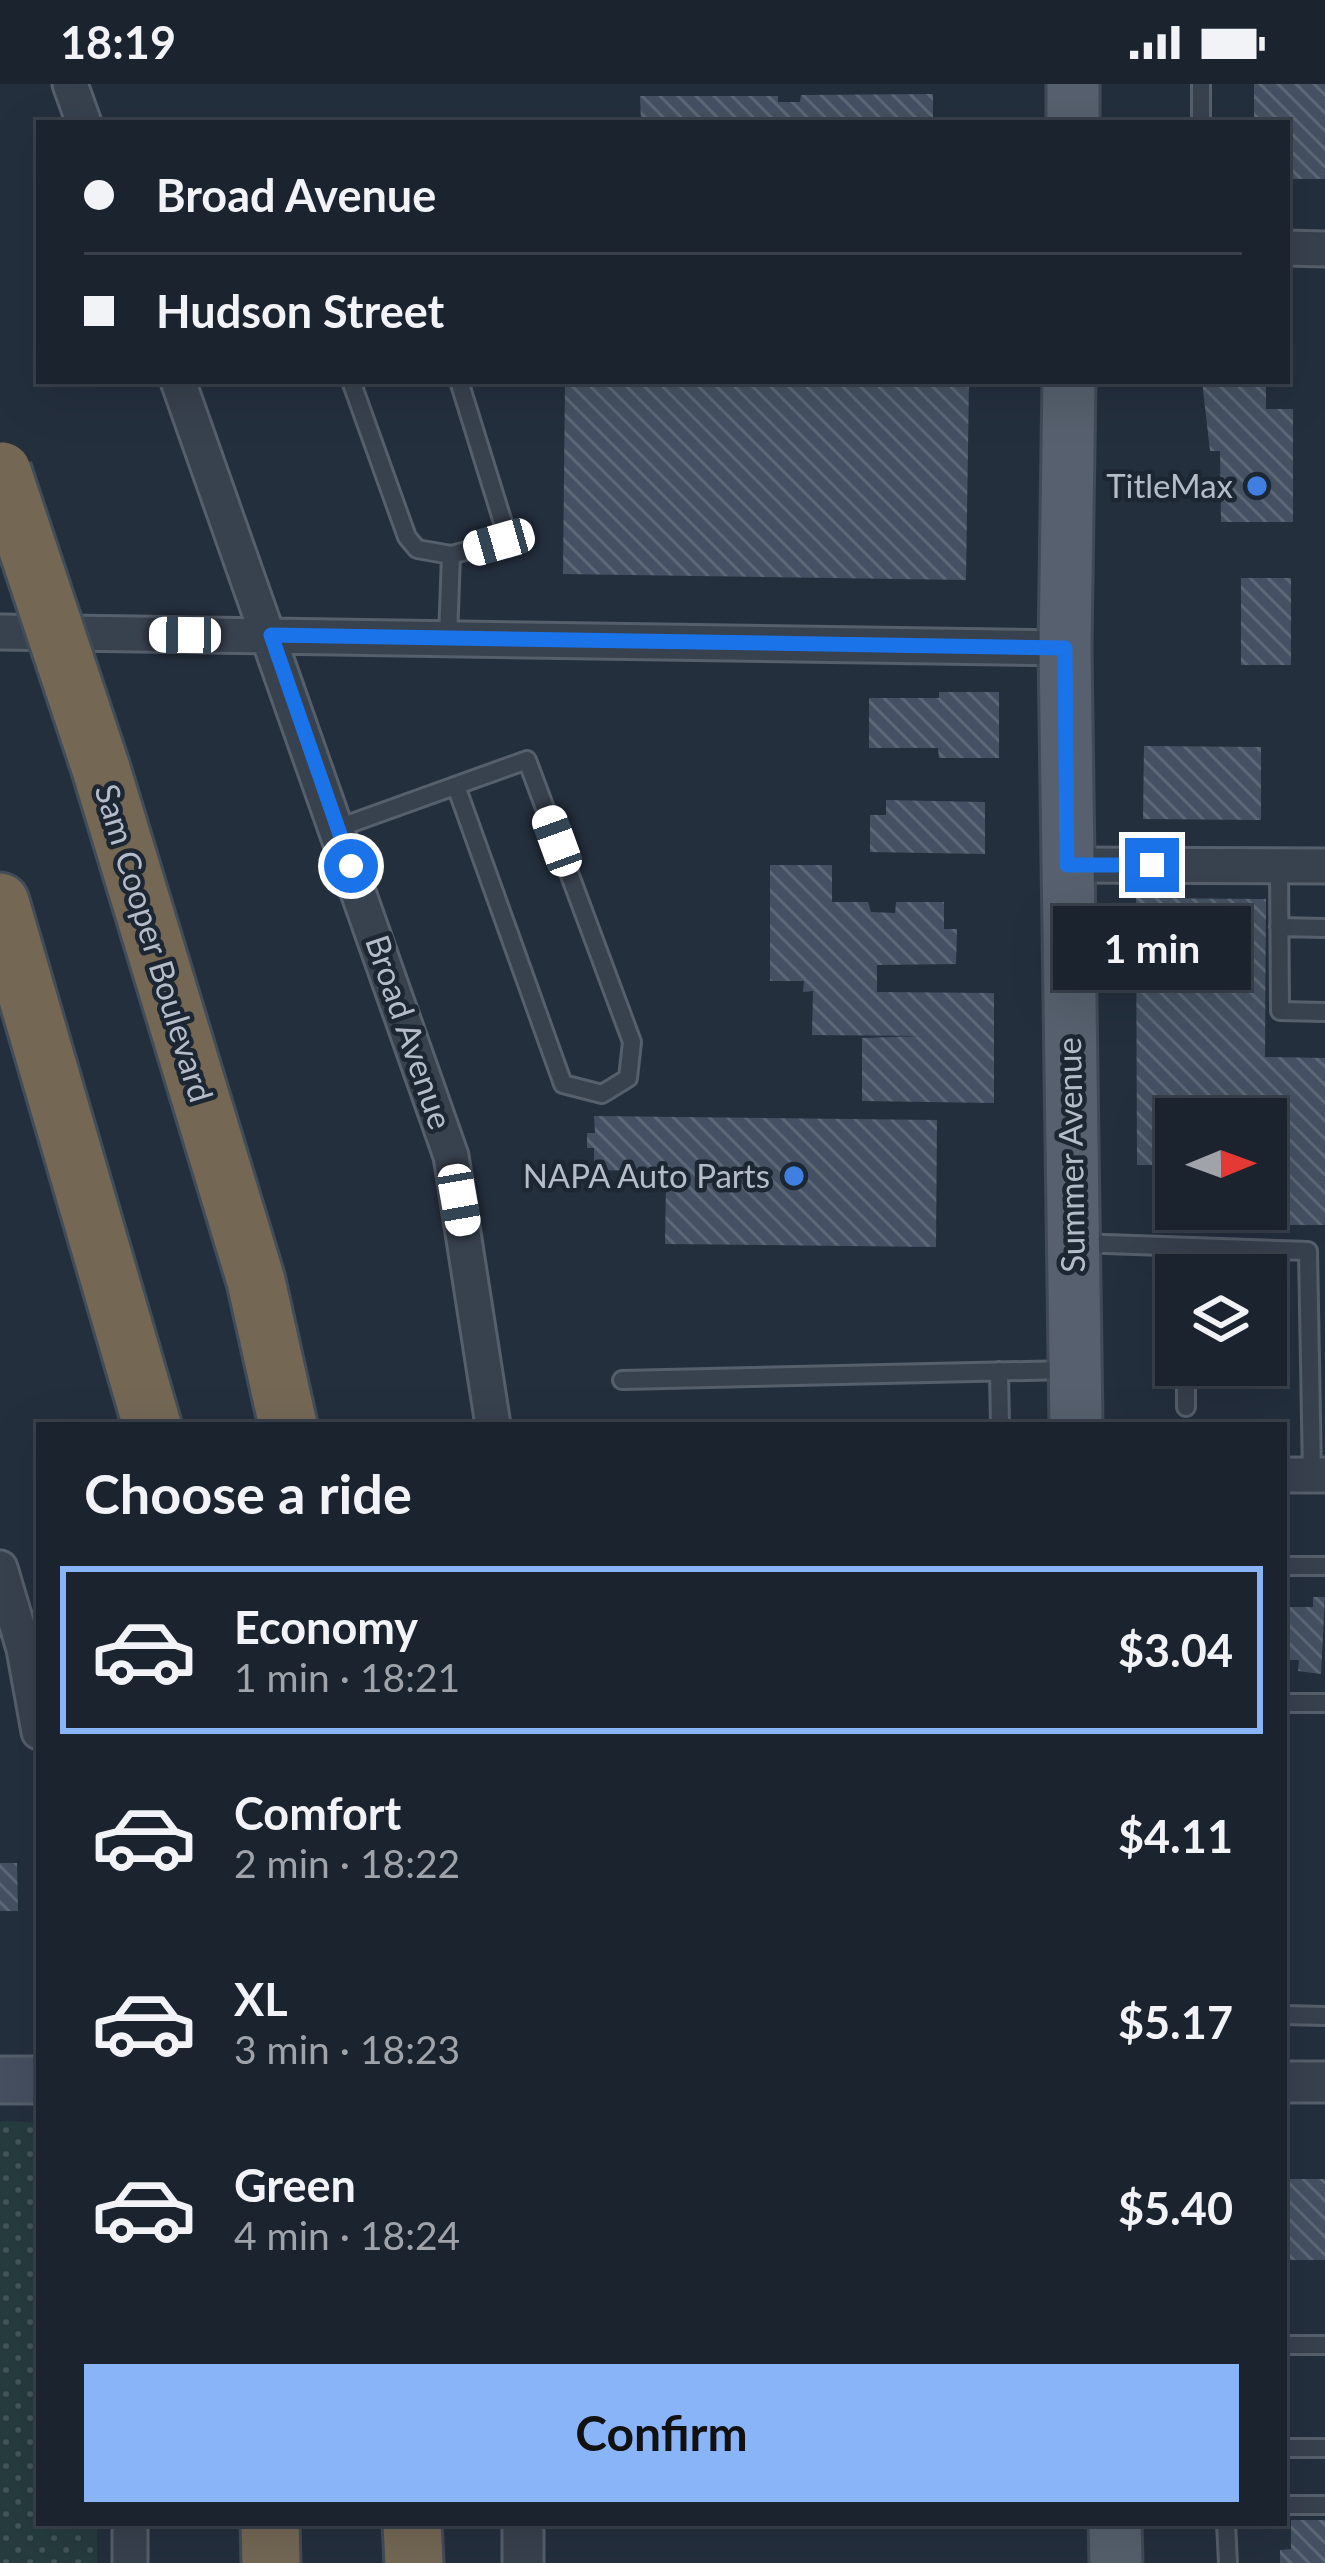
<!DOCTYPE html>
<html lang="en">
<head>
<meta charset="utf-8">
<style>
	body { margin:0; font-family:Lato,sans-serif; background:#282f3a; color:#f1f3f6; height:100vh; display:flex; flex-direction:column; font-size:45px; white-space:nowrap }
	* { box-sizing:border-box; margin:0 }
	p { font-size:39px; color:#a0a4aa }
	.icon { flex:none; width:66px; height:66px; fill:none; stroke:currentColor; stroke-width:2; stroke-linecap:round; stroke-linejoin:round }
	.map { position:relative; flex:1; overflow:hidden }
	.sheet { position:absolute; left:36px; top:1338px; width:1251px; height:1104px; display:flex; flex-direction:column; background:#1b232e; border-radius:0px; box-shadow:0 12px 48px #0002,0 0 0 3px #39404a }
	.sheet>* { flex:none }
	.banner { position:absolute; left:36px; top:36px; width:1254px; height:264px; border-radius:0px; box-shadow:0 12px 48px #0002,0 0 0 3px #39404a; display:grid; align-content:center; height:264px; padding:0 48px; background:#1b232e }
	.needle { width:78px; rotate:89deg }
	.buttons { position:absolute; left:1155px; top:1014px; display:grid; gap:24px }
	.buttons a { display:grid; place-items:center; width:132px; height:132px; border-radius:0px; background:#1b232e; box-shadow:0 12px 48px #0002,0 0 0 3px #39404a; font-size:60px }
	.end { position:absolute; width:54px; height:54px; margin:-27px; border:15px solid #1a73e8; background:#fff; box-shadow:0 0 0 6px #fff }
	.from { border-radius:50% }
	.bubble { position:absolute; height:84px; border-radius:0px; background:#1b232e; box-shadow:0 12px 48px #0002,0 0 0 3px #39404a; font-size:39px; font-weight:700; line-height:84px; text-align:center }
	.car { position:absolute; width:36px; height:72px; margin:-36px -18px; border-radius:15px; box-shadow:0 0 9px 3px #0007; background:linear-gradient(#fff 24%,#345 0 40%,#fff 0 76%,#345 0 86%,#fff 0) }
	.banner b { display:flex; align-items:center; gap:42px; height:114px; font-size:45px }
	.banner b+b { border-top:3px solid #39404a }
	.banner i { width:30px; height:30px; background:#f1f3f6 }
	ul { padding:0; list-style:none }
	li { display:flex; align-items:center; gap:36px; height:168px; margin:0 24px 18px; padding:0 24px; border:6px solid transparent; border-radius:0px }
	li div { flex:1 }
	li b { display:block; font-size:45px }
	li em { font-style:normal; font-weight:700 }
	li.selected { border-color:#8ab4f8 }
	li>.icon { width:108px; height:108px; stroke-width:1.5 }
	h2 { padding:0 48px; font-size:54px; line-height:144px }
	.primary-button { display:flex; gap:24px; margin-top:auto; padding:24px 48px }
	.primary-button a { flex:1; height:138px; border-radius:0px; background:#8ab4f8; color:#111; font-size:48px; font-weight:700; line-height:138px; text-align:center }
	.status { display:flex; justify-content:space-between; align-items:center; height:84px; padding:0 60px; background:#1b232e; direction:ltr }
	.status svg { height:33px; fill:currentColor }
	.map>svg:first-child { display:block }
	.grass { fill:url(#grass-dots) }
	.building { fill:url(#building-back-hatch) }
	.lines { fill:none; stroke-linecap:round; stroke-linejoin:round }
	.service-casing { stroke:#565f6c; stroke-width:22 }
	.minor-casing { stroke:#565f6c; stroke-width:39 }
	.tertiary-casing { stroke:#565f6c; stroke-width:45 }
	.secondary-casing { stroke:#565f6c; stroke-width:51 }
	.primary-casing { stroke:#414a57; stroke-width:57 }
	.motorway-casing { stroke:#434c59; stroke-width:63 }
	.service { stroke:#38414e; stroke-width:16 }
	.minor { stroke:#38414e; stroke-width:33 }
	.tertiary { stroke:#38414e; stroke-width:39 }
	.secondary { stroke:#465061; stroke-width:45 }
	.primary { stroke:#56606e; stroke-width:51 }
	.motorway { stroke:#746855; stroke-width:57 }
	.motorway-bridge-casing { stroke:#434c59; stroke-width:63; stroke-linecap:butt }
	.motorway-bridge { stroke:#746855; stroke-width:57 }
	.route { stroke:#1a73e8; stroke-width:15 }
	.shop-dot { fill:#3f7fe0; stroke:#1d2633; stroke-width:4.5 }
	.labels { text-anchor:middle; stroke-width:9; stroke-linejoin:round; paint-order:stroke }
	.poi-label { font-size:33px; fill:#b4bcc9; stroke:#1d2633; text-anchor:end }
	.street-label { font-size:33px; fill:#b4bcc9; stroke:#1d2633 }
</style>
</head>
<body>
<div class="status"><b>18:19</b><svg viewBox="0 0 49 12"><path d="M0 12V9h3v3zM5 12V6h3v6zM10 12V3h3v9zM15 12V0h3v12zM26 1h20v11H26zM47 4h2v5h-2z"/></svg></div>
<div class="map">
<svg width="1325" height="2479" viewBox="0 0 1325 2479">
	<defs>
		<pattern id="grass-dots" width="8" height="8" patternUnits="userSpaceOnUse" patternTransform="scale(3)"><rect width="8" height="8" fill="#263c3f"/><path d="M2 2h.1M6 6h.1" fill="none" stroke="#435659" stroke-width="1.8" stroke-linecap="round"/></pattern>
		<pattern id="building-back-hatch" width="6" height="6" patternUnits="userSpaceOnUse" patternTransform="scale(3)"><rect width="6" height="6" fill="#455162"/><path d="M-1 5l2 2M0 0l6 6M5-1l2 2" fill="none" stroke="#5d6877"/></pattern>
	</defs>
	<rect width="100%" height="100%" fill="#242f3e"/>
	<path class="grass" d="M0,2037L39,2038V2439H97V2479H0Z"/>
	<path class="building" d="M1254,0H1325V95H1287V39H1254Z
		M933,10V39H641L640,12H778V18H800L801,11Z
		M565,297H969L966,496L563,490Z
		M1202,297H1266V325H1293V438H1221L1220,367H1210Z
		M1241,494H1291V581H1241Z
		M939,608H999V674H939L938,664H869V614H939Z
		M1144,662L1261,663V736L1143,735Z
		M886,716L985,718V770L870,768V731H886Z
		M770,781H832V818H868L871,828L895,829L896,818H944V845H957L956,880L877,881V908L994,909V1019L862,1017V954L922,952L812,951L813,907L803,908L804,897H770Z
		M1136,814L1266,815L1265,973L1325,974V1141H1265L1266,1035H1176V1081H1137Z
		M594,1032L937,1036L936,1163L665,1160L666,1098H651L652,1087L594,1086V1064H587V1049H595Z
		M821,1336L945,1337V1341H821Z
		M1313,1513H1325L1321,1590L1298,1587L1299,1576H1284V1523H1313Z
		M0,1779H17L18,1827H0Z
		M1284,2095H1325V2176H1284Z
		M1291,2436H1325V2479H1280V2466L1291,2465Z"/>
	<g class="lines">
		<defs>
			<path id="service" d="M1201,39V0
				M351,297L407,453L417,465L451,471L448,554
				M451,471L499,458L505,445L459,297
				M338,744L527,676L632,958L628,994L602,1010L563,1000L456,702
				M1279,782L1280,927L1325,928
				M1279,843L1325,844
				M1077,1159L1308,1167L1312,1391
				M1184,1163V1191
				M1186,1281V1323
				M999,1287L1000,1341
				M622,1296L1067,1286
				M1284,1482H1325
				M1284,1619H1325
				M1284,1931L1325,1932
				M1284,2261H1325
				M1284,2364H1325
				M1284,2421H1325
				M1226,2439L1228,2479"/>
			<path id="minor" d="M70,0L84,39
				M1287,164L1325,165
				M178,297L451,1072L493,1341
				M0,548L1065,564
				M1067,781L1325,782
				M1284,1391H1325
				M0,1484L24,1565L39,1648
				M130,2479V2439"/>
			<path id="tertiary" d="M1284,1998H1325
				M523,2479V2439"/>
			<path id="secondary" d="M0,1996H39"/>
			<path id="primary" d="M1073,39V0
				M1069,297L1065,564L1076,1341
				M1115,2439L1116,2479"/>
			<path id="motorway" d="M101,685L256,1197L288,1341
				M0,818L152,1341
				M270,2439L271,2479
				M412,2439L414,2479"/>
		</defs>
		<use href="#service" class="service-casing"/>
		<use href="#minor" class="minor-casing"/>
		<use href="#tertiary" class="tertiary-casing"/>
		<use href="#secondary" class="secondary-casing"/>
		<use href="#primary" class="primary-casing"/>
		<use href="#motorway" class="motorway-casing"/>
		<use href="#service" class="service"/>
		<use href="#minor" class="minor"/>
		<use href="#tertiary" class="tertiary"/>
		<use href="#secondary" class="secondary"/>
		<use href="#primary" class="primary"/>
		<use href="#motorway" class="motorway"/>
		<defs>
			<path id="motorway-bridge" d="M2,387L101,685"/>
		</defs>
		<use href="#motorway-bridge" class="motorway-bridge-casing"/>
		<use href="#motorway-bridge" class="motorway-bridge"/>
	</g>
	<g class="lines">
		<path class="route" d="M351,782L271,551L1065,564L1067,781H1152"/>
	</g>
	<g class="shop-dot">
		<circle cx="1257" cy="402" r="12"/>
		<circle cx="794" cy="1092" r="12"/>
	</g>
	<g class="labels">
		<g class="poi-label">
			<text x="1233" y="414">TitleMax</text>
			<text x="770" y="1104">NAPA Auto Parts</text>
		</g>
		<g class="street-label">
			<text transform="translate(154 859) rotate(73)" y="12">Sam Cooper Boulevard</text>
			<text transform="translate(409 948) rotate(71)" y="12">Broad Avenue</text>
			<text transform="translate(1071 1071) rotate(-91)" y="12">Summer Avenue</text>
		</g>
	</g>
</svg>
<div class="buttons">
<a><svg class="needle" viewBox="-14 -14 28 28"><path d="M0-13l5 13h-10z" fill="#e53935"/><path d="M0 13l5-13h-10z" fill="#a0a4aa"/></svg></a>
<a><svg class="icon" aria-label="layers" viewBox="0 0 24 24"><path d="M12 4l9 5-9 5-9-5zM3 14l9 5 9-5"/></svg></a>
</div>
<i class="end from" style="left:351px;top:782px"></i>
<i class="end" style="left:1152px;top:781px"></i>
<div class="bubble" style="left:1053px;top:822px;width:198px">1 min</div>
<i class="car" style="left:499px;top:458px;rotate:254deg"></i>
<i class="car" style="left:185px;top:551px;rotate:271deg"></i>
<i class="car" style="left:557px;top:757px;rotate:340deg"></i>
<i class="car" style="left:459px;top:1116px;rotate:170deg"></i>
<div class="banner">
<b><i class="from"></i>Broad Avenue</b>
<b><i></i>Hudson Street</b>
</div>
<section class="sheet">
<h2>Choose a ride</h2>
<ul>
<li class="selected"><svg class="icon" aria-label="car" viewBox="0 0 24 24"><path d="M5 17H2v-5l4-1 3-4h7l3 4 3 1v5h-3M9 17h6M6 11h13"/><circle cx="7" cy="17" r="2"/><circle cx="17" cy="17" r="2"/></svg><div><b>Economy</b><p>1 min · 18:21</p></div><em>$3.04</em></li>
<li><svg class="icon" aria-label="car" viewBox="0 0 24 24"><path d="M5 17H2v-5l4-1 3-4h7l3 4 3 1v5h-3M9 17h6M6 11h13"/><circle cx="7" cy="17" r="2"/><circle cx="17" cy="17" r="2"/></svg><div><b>Comfort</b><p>2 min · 18:22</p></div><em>$4.11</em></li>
<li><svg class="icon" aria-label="car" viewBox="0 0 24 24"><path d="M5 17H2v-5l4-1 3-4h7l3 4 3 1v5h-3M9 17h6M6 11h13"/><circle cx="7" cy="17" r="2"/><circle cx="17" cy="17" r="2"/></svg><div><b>XL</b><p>3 min · 18:23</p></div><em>$5.17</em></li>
<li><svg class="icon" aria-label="car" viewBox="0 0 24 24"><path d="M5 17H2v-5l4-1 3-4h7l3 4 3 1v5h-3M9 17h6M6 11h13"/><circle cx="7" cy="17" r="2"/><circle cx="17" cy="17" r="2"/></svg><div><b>Green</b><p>4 min · 18:24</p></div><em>$5.40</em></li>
</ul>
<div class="primary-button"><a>Confirm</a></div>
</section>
</div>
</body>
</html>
